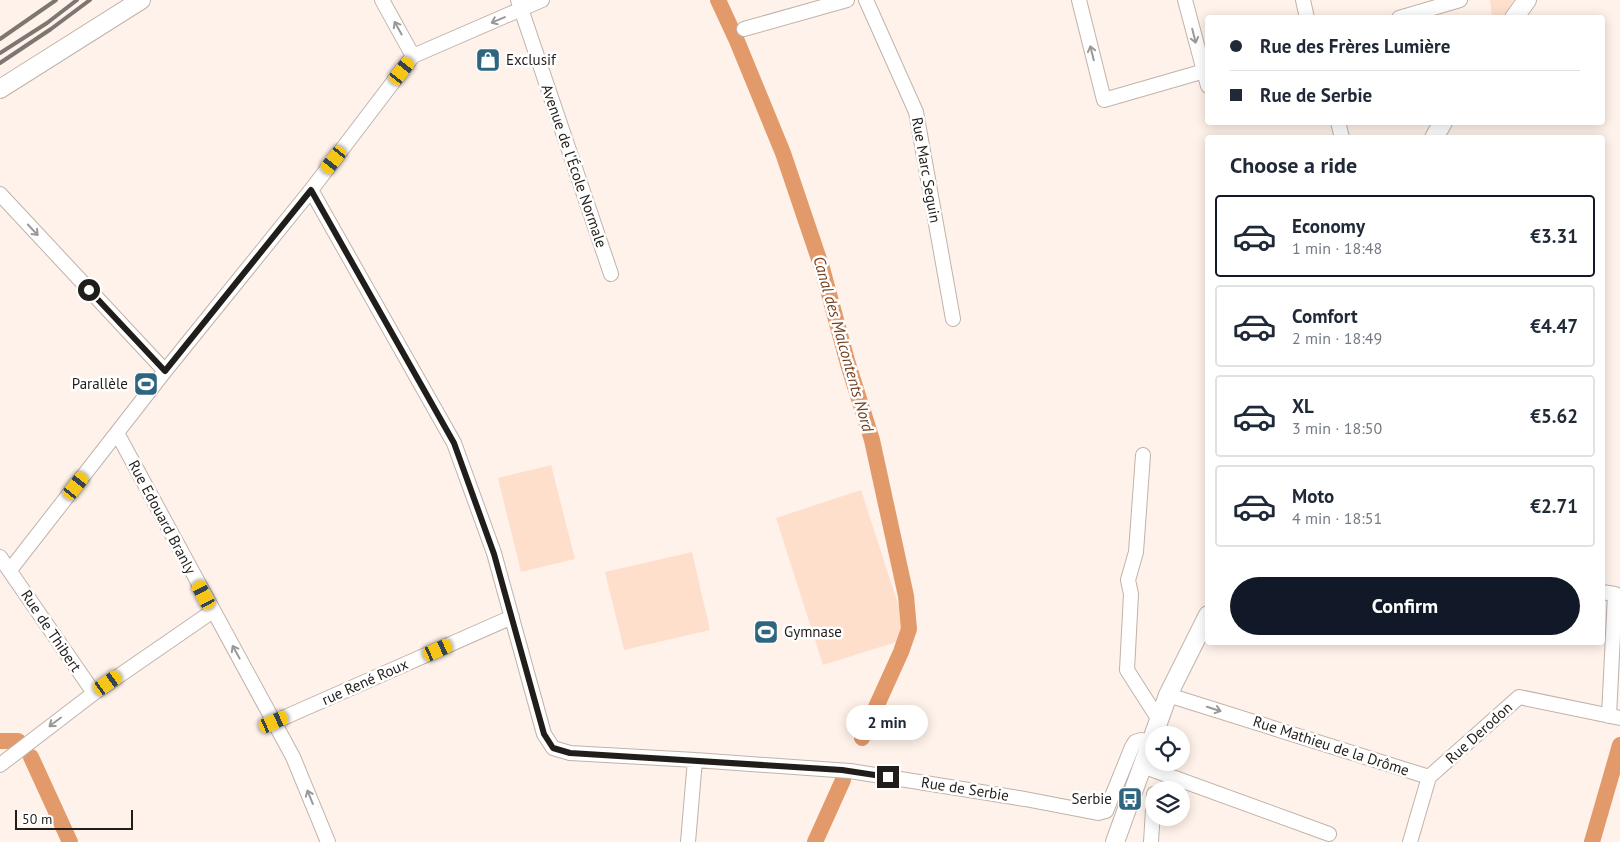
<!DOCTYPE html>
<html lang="en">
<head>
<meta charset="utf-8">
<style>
	body { margin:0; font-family:"PT Sans",sans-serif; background:#f2f2f3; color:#1f2937; height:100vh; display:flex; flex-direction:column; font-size:19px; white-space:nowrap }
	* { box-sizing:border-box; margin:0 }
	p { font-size:16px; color:#747a83 }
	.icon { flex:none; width:28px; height:28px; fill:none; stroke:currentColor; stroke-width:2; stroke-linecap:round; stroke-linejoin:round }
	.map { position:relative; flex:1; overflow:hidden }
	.panel { position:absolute; left:1205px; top:135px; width:400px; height:510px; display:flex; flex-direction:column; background:#fff; border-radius:5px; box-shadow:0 2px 12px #0003 }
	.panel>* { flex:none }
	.banner { position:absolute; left:1205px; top:15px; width:400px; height:110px; border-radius:5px; box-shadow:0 2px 12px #0003; display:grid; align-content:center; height:110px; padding:0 25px; background:#fff }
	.buttons { position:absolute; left:1145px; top:726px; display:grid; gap:10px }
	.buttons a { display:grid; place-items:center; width:45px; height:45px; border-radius:50%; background:#fff; box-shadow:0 2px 12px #0003; font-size:25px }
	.scale { position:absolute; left:15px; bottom:12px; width:118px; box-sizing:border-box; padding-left:5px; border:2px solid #211d1a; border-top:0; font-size:14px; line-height:18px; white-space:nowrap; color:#211d1a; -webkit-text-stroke:4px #fff; paint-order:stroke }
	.end { position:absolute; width:22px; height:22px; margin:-11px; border:6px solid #211d1a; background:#fff; box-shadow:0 0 0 2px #fff }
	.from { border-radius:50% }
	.bubble { position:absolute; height:35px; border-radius:18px; background:#fff; box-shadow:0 2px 12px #0003; font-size:16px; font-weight:600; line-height:35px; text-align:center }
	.car { position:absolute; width:15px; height:30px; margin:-15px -8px; border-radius:6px; box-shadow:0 0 4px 1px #0007; background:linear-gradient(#f5c518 24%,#345 0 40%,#f5c518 0 76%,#345 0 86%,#f5c518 0) }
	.banner b { display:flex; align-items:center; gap:18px; height:48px; font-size:19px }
	.banner b+b { border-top:1px solid #e0e1e3 }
	.banner i { width:12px; height:12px; background:#1f2937 }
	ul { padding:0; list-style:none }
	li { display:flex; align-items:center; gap:15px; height:82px; margin:0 10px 8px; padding:0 15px; border:2px solid #e0e1e3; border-radius:5px }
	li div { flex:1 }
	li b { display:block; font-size:19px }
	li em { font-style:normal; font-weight:600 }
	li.selected { border-color:#111827 }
	li>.icon { width:45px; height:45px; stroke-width:1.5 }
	h2 { padding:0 25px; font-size:22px; line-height:60px }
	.button { display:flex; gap:10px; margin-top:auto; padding:10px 25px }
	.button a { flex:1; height:58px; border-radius:30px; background:#111827; color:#fff; font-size:20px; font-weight:600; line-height:58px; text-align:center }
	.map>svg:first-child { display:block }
	.green { fill:#fedfcc }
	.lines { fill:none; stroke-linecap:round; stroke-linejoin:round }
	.canal { stroke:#e39a6b; stroke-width:16 }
	.minor-casing { stroke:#bfb3ac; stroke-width:16 }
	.tertiary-casing { stroke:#bfb3ac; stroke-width:20 }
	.minor { stroke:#fff; stroke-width:14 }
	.tertiary { stroke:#fff; stroke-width:18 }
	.rail { stroke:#7d7671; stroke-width:4 }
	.oneway { stroke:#9b9998 }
	.route { stroke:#211d1a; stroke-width:6 }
	.labels { text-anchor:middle; stroke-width:5; stroke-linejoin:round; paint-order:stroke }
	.poi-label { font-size:15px; fill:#211d1a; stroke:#fff; text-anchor:start }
	.street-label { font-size:15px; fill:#211d1a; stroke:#fff }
	.water-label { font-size:16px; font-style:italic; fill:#703f1e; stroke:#fff }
</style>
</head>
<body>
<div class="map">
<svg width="1620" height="842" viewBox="0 0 1620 842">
	<rect width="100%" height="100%" fill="#fef2ea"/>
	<path class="green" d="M1490,0H1514L1502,18L1492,17Z
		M551,465L575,559L521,572L498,478Z
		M861,490L909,638L823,665L776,518Z
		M692,552L710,630L624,650L605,572Z"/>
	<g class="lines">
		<path class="canal" d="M718,0L737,41L783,153L822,268L848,364L872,440L906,596L909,629L901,652L862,738
			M0,741H18
			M31,757L70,842
			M815,842L843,780
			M1592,842L1620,745"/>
		<defs>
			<path id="minor" d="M382,0L413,56
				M518,0L611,274
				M866,0L916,112L953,319
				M1079,0L1104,100L1208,70
				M1185,0L1208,86
				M1303,0L1307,18
				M1399,18L1460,0
				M744,29L847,0
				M1338,122L1342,138
				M311,190L454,443L494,553L544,734L553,748L570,753L695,760L850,771L1025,799L1098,813L1106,811L1132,747L1135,742L1141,740L1150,743
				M0,194L165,371
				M117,433L293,757L328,842
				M1143,455L1136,552L1128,580L1131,594L1127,670L1159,720
				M0,557L94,693
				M10,570L165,371L311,190L413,56L542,0
				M1602,592L1615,594L1609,716
				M1168,695L1429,777
				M274,722L512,617
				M0,765L94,693L213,611
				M1142,766L1329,834
				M1429,777L1519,697L1620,718
				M688,842L695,760
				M1151,842L1154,794
				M1410,842L1429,777"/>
			<path id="tertiary" d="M1514,18L1527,0
				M0,89L141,0
				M1434,138L1443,122
				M1115,842L1168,695L1208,615"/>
		</defs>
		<use href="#minor" class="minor-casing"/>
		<use href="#tertiary" class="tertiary-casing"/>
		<use href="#minor" class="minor"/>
		<use href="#tertiary" class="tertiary"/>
		<path class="rail" d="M0,39L56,0
			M0,53L47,23L77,0
			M0,63L51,29L90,0"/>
	</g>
	<defs><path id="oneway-shaft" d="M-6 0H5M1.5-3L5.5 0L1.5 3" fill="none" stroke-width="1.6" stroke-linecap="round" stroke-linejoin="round" transform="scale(1.25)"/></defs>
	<g class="oneway">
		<use href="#oneway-shaft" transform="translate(498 20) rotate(157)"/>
		<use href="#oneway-shaft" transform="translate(398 28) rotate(-119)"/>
		<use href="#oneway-shaft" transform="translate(1194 36) rotate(76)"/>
		<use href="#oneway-shaft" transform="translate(1092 53) rotate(-104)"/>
		<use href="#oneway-shaft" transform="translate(33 230) rotate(47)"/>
		<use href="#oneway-shaft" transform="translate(236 652) rotate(-119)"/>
		<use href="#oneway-shaft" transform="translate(1214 709) rotate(18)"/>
		<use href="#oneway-shaft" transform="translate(55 722) rotate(143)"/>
		<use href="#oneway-shaft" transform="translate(310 797) rotate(-112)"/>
	</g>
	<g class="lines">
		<path class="route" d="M89,290L165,371L311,190L454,443L494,554L544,734L553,748L570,753L842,770L888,777"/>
	</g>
	<defs>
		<symbol id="shop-square" viewBox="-11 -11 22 22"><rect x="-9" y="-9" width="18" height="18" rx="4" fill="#2e6680" stroke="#fff"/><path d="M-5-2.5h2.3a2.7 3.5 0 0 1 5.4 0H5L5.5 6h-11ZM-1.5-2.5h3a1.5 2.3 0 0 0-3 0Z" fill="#fff"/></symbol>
		<symbol id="stadium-square" viewBox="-11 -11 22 22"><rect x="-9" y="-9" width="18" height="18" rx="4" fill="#2e6680" stroke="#fff"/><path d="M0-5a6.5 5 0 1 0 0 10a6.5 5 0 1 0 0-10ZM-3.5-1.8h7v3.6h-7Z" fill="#fff"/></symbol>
		<symbol id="bus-square" viewBox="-11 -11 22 22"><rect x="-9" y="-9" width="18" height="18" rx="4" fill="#2e6680" stroke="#fff"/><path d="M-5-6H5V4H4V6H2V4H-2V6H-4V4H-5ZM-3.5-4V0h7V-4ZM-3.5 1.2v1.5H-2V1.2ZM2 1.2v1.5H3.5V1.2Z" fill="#fff"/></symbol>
	</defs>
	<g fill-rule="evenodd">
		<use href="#shop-square" x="474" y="46" width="28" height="28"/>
		<use href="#stadium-square" x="132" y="370" width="28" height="28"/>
		<use href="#stadium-square" x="752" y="618" width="28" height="28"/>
		<use href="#bus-square" x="1116" y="785" width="28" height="28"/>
	</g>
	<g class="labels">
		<g class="poi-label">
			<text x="506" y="65">Exclusif</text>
			<text x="128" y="389" text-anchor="end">Parallèle</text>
			<text x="784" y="637">Gymnase</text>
			<text x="1112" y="804" text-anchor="end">Serbie</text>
		</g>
		<g class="street-label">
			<text transform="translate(574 166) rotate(71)" y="5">Avenue de l'École Normale</text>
			<text transform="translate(926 170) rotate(80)" y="5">Rue Marc Seguin</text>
			<text transform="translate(162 517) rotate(62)" y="5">Rue Edouard Branly</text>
			<text transform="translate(51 631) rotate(56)" y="5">Rue de Thibert</text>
			<text transform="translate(365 682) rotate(-24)" y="5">rue René Roux</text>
			<text transform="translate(1479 733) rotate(-42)" y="5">Rue Derodon</text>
			<text transform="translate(1331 746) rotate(18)" y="5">Rue Mathieu de la Drôme</text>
			<text transform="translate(965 789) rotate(9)" y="5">Rue de Serbie</text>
		</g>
		<g class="water-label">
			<text transform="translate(844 344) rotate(74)" y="6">Canal des Malcontents Nord</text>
		</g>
	</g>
</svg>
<div class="buttons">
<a><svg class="icon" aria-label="locate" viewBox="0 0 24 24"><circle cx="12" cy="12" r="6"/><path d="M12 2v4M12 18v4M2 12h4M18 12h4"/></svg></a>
<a><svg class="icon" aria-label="layers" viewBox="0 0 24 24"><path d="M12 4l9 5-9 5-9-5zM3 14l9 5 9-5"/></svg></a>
</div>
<div class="scale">50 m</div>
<i class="end from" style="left:89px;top:290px"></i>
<i class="end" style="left:888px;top:777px"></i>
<div class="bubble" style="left:846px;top:705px;width:82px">2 min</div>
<i class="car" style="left:402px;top:71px;rotate:38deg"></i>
<i class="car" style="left:334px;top:160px;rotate:218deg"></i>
<i class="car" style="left:76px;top:486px;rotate:38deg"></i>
<i class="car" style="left:204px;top:595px;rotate:332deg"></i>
<i class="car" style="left:438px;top:650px;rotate:66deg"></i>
<i class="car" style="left:108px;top:683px;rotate:55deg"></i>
<i class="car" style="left:274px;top:722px;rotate:66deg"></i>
<div class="banner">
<b><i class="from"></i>Rue des Frères Lumière</b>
<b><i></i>Rue de Serbie</b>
</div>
<section class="panel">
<h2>Choose a ride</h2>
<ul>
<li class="selected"><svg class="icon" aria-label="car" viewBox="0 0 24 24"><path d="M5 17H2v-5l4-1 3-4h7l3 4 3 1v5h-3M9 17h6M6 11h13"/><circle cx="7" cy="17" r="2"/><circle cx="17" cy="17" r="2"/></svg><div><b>Economy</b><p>1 min · 18:48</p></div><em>€3.31</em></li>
<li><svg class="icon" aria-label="car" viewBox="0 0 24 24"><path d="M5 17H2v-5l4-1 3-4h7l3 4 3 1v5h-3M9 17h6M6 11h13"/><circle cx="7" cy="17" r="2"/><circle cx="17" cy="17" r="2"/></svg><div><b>Comfort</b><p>2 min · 18:49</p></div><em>€4.47</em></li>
<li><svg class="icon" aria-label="car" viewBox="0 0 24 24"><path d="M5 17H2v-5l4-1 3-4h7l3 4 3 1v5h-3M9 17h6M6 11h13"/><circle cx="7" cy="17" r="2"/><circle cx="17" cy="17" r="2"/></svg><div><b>XL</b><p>3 min · 18:50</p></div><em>€5.62</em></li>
<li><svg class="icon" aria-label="car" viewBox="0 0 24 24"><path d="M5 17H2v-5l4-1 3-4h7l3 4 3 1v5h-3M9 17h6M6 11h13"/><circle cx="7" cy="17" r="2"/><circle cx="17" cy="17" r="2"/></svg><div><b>Moto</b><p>4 min · 18:51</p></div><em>€2.71</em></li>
</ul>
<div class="button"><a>Confirm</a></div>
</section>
</div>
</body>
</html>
